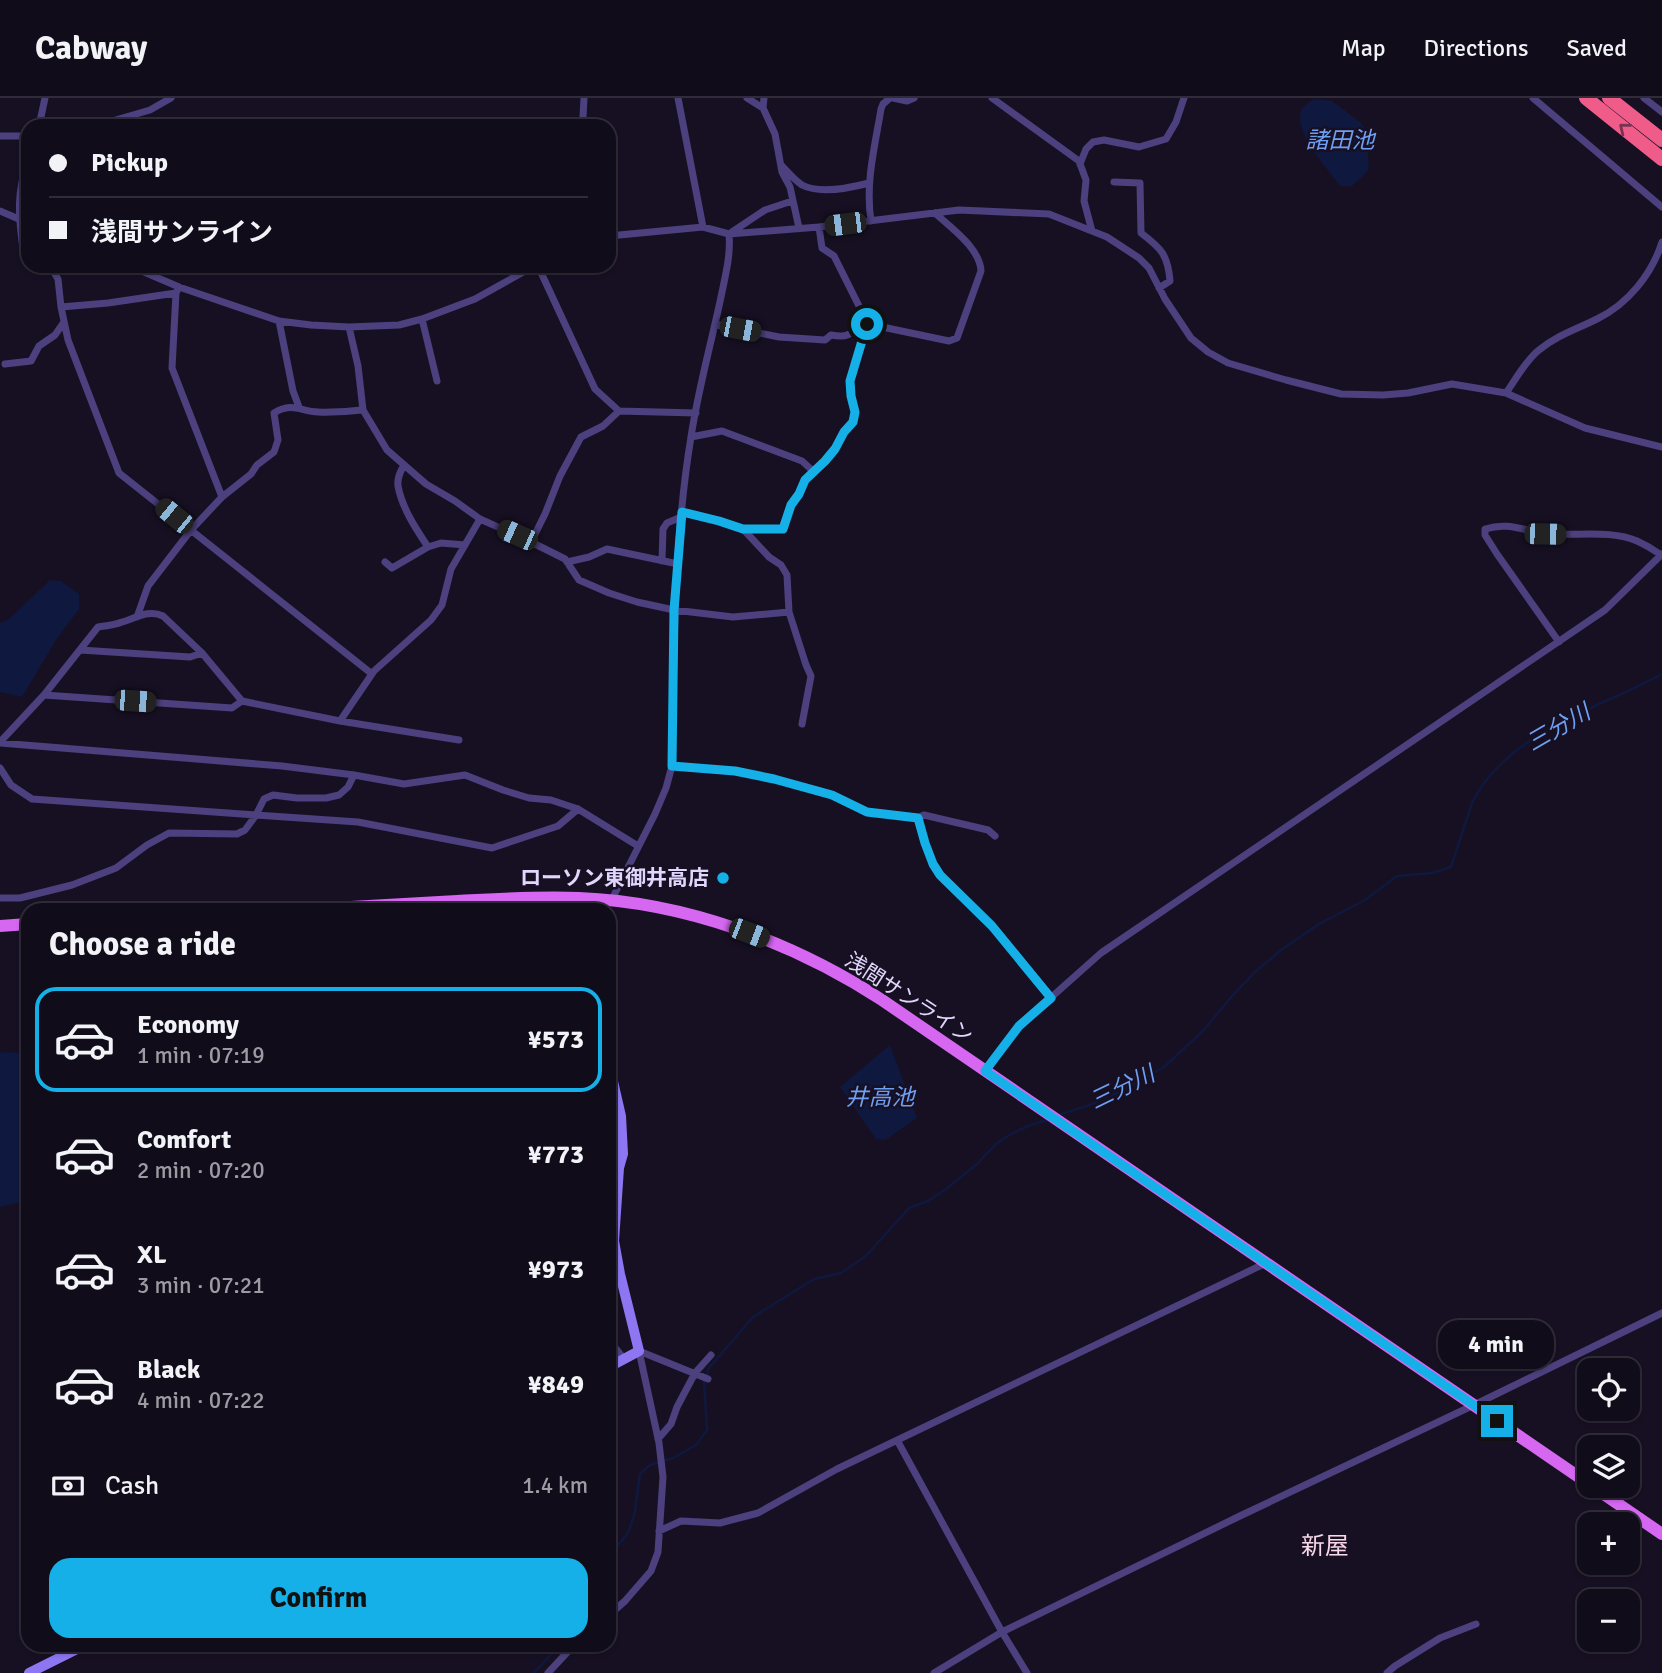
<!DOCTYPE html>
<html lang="en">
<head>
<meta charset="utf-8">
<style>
	body { margin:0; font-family:Signika,"Noto Sans JP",sans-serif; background:#1a1523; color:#f1f3f6; height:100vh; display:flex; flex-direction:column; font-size:26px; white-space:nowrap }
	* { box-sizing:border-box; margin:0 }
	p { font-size:23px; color:#9c9ba2 }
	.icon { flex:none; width:38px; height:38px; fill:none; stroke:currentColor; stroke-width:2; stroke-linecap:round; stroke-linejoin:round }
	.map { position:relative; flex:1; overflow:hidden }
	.side { position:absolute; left:21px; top:805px; width:595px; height:749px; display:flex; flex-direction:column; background:#110c1a; border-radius:21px; box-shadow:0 2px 5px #0004,0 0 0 2px #302c39 }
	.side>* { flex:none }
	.banner { position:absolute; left:21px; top:21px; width:595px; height:154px; border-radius:21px; box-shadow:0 2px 5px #0004,0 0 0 2px #302c39; display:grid; align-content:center; height:154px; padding:0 28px; background:#110c1a }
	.fabs { position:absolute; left:1577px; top:1260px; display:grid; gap:14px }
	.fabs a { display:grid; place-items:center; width:63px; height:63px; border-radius:14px; background:#110c1a; box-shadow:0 2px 5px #0004,0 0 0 2px #302c39; font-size:35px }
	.end { position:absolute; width:32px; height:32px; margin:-16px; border:9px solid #15b0e8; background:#111; box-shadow:0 0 0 4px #111 }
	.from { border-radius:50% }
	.bubble { position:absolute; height:49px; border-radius:21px; background:#110c1a; box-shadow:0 2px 5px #0004,0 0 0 2px #302c39; font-size:23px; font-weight:700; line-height:49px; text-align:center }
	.car { position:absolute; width:21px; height:42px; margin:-21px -10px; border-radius:9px; box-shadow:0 0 5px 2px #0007; background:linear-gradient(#222 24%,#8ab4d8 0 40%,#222 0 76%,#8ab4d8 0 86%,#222 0) }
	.banner b { display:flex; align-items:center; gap:24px; height:66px; font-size:26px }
	.banner b+b { border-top:2px solid #302c39 }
	.banner i { width:18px; height:18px; background:#f1f3f6 }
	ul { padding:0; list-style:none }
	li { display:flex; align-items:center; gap:21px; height:105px; margin:0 14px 10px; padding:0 14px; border:4px solid transparent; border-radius:21px }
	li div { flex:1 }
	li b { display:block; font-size:26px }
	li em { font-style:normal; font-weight:700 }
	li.selected { border-color:#15b0e8 }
	li>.icon { width:63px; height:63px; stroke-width:1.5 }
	h2 { padding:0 28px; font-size:32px; line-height:84px }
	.pay { display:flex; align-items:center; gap:18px; height:77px; padding:0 28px; font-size:26px }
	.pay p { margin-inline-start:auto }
	.primary-button { display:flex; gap:14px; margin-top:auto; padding:14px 28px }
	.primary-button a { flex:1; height:80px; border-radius:21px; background:#15b0e8; color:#111; font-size:28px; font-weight:700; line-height:80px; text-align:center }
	header { display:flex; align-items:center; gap:42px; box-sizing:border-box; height:98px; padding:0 35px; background:#110c1a; border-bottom:2px solid #302c39 }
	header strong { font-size:33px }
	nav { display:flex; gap:38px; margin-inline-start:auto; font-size:24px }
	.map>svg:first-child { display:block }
	.water { fill:#0f183e }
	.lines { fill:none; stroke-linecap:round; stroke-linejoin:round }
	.stream { stroke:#0f183e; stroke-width:2.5 }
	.street { stroke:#4d407e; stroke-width:7 }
	.secondary { stroke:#8e76f2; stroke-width:10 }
	.primary { stroke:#d567f1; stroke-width:12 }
	.highway { stroke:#f05c8a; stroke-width:14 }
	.oneway { stroke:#793251 }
	.route { stroke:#15b0e8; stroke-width:9 }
	.poi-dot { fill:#15b0e8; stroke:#171023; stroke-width:2.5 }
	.labels { text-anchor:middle; stroke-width:5; stroke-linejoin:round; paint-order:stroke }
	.poi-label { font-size:21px; font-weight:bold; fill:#e1d6fb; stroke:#171023; text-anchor:end }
	.street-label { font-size:21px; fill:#e1d6fb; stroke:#171023 }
	.water-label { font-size:23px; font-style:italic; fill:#6e9ff2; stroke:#171023 }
	.quarter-label { font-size:24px; fill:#fbd8e9; stroke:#171023 }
</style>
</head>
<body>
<header>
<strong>Cabway</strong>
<nav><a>Map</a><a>Directions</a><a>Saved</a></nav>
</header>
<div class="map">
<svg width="1662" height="1575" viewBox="0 0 1662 1575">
	<rect width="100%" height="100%" fill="#171023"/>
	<path class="water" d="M1314,1L1332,3L1360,24L1366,32L1369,71L1363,78L1352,88H1340C1328,71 1291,32 1302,11C1305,6 1310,4 1314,1Z
		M50,482L61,483L79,496V511L56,542L22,599L0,594V525L9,521Z
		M890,947L917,1020L885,1042L876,1041L840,989Z
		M0,954L21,955L28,958V1103L0,1109Z"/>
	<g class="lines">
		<path class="stream" d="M1058,1017L1087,1008L1122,993L1164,969L1202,934L1232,898L1254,875L1281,852L1319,826L1365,802L1397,778L1432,775L1451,769C1456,754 1461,738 1466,723C1469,717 1470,709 1473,703C1507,635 1600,610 1662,576
			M609,1463L610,1458L629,1433L635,1413L640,1376L650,1367L673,1360L696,1347L707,1332L704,1284L709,1270L753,1219L814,1181L841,1175L866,1158L909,1110L928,1103L946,1091L977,1066L997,1045L1011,1036L1028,1028L1049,1021
			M534,1575L553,1554L556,1553L563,1547"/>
		<path class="street" d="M678,0L703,129
			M747,0L763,10
			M764,0L763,10L775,36L782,74L790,89L799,130
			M893,0L907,3L914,0
			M992,0L1079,63L1086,82L1084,103L1092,133
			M1533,0L1662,109
			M1644,0L1662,14
			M39,28L45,0
			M95,28L150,12L171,0
			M581,28L583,19L584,0
			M0,38H28
			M28,60C17,96 18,114 23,151L28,154
			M1080,66L1086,51L1093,44L1104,42L1139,49L1166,41L1176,24L1184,0
			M781,67C787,73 794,82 802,87C819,96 850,90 869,85
			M1114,84L1140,85L1141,135C1161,150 1168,157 1170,183L1159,190
			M0,113L28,125
			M871,123C865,85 875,48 881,11L883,6L890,0
			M732,134L765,112L792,103
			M609,138L703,129L729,136L819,129L959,112L1049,116L1107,139L1139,160L1149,170L1165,201L1191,240L1208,254L1228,265L1286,282L1341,296L1383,297L1408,295L1452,286L1506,295L1585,330L1662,349
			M50,168L58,181L61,209L68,242L119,375L372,576
			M130,168L179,189L279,223L311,227L349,229L399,227L422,221L475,201L534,168
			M538,168L595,291L619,313L696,315
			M179,189L176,195L172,270L222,399
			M61,209L108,205L176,195
			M422,221L437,283
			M279,223L293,293L299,309
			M715,226L779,239L825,242L831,237C852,241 851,234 864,219
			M868,226L949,243L957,240L981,173C980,150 951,130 935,115
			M349,229L358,268L363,312L387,352L426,386L455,403L480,421L531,444L565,461L579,482L609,495L637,504L674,512L733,519L789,514
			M5,266L31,263L39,248L55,237L64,224
			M1506,295C1516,281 1526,262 1539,252C1557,237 1577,231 1597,221C1628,206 1652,176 1662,144
			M691,339L722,333L802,363L814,374
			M404,367C400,374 397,380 398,388C402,410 416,431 428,449
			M682,414L720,423L743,431H783L791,407L799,396L805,382L825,364L835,351L844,334L853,324L855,314L851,298L850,283L868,226L834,158L822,150L819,129
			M743,431L769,459L781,467L787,477L789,514L806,567L811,578L802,626
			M531,444L545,416L560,378L581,339L603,328L619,313
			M662,463L663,431L667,425L681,419
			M385,464L392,470L428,449L441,445L465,447
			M567,464L589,459L607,451L678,466
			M137,519L148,488L191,432L222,399L251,376L257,367L274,354L278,342L274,315C292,304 300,313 318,314C333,315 349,313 363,312
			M1559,544L1497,456L1485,437V431C1508,424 1521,432 1544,435C1573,439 1610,431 1637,443C1646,447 1654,452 1661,457
			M80,552L190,559L202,555
			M242,603L232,610L44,597L98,529C106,528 115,527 122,524C136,520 149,511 163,518L202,555L242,603L340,623L459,642
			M340,623L374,573L431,522L442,507L451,471L480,421
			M0,644L44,597
			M0,645L282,668L354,677L404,686L465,677L503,692L529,700L551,702L578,711L638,748
			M672,668L735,673L774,681L832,697L867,714L918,720L924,717L988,732L995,738
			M0,670L11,687L32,701L256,717L264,701L273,697L297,700H326L339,697L348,689L354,677
			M918,720L925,745L933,766L940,777L992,828L1051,900
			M0,800H20L72,787L116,770L147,747L169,735L237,736L245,732L256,717L358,724L492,750L558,728L578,711
			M611,803L655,716L666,690L672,668C674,559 673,448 691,339C698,292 711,246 721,199C725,179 731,157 729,136
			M985,973L1019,928L1101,855L1605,512L1662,456
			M609,1242L624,1261
			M639,1253L708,1281
			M658,1341L671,1326L677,1309L695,1275L711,1257
			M897,1342L1002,1534L1027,1575
			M659,1433L681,1423L720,1425L758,1415L837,1371L1266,1165
			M609,1517L625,1503L651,1473L658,1454L663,1379L659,1345L639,1253
			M548,1575L574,1547
			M934,1575L1002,1534L1242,1417L1474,1307L1662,1215
			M1387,1575L1395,1568L1440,1540L1476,1526"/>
		<path class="secondary" d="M609,966L621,1018L623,1056L619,1070L614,1143L620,1176L639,1253L609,1269
			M29,1575L85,1547"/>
		<path class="primary" d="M298,812C351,809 404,806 457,803C497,801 538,798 579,800C685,804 793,844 882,902L1589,1386
			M0,828L28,826
			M1592,1388L1662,1436"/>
		<path class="highway" d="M1586,0L1662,61
			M1609,0L1662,42"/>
	</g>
	<defs><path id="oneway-chevron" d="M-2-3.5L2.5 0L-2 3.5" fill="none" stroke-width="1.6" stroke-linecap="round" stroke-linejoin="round" transform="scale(1.75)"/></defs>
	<use class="oneway" href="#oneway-chevron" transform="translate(1624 30) rotate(-141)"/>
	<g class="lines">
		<path class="route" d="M867,226L850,283L851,298L855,314L853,324L844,334L835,351L825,363L805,382L799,396L791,407L783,431H743L719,423L682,414L674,512L672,668L735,673L774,681L832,697L867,714L918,720L925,745L933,766L940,777L992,828L1051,900L1019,928L985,973L1497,1323"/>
	</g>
	<circle class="poi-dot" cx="723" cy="780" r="7"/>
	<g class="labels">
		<g class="poi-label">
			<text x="709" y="787">ローソン東御井高店</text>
		</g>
		<g class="street-label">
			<text transform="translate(909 900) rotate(33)" y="7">浅間サンライン</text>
		</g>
		<g class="water-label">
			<text x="1340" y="50">諸田池</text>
			<text transform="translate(1558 629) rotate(-30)" y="8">三分川</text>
			<text transform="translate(1122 989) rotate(-26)" y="8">三分川</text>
			<text x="880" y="1007">井高池</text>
		</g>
		<g class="quarter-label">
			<text x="1325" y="1456">新屋</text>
		</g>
	</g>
</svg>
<div class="fabs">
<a><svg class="icon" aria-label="locate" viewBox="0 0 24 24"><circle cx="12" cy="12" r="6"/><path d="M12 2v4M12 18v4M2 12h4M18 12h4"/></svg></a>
<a><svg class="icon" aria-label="layers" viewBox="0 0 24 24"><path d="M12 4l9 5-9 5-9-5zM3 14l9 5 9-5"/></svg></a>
<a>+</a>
<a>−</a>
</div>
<i class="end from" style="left:867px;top:226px"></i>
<i class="end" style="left:1497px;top:1323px"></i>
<div class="bubble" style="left:1438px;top:1222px;width:116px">4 min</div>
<i class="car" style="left:845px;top:126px;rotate:263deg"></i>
<i class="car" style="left:740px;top:231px;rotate:101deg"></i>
<i class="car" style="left:174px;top:418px;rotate:309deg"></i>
<i class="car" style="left:1545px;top:436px;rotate:91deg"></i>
<i class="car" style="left:517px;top:437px;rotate:294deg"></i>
<i class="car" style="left:135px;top:603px;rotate:94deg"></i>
<i class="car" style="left:749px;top:835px;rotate:111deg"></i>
<div class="banner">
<b><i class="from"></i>Pickup</b>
<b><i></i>浅間サンライン</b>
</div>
<section class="side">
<h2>Choose a ride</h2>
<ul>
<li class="selected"><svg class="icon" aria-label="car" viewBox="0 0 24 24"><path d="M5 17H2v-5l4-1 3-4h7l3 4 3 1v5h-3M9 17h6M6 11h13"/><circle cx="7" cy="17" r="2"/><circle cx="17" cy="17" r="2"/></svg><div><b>Economy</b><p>1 min · 07:19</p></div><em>¥573</em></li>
<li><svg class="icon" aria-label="car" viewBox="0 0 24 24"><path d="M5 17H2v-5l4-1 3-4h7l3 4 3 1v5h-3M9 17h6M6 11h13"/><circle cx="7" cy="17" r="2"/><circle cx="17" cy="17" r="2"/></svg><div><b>Comfort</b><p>2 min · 07:20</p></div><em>¥773</em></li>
<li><svg class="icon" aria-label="car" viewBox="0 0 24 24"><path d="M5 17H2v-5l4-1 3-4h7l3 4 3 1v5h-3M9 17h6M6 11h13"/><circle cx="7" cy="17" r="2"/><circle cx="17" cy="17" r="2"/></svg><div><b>XL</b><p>3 min · 07:21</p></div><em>¥973</em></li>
<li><svg class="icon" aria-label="car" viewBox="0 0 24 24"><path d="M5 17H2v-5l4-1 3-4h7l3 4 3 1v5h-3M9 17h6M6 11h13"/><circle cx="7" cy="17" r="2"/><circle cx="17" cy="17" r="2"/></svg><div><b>Black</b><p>4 min · 07:22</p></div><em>¥849</em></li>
</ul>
<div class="pay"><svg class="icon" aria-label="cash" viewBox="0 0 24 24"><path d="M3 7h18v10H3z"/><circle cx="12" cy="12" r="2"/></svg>Cash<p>1.4 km</p></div>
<div class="primary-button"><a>Confirm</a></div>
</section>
</div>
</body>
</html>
